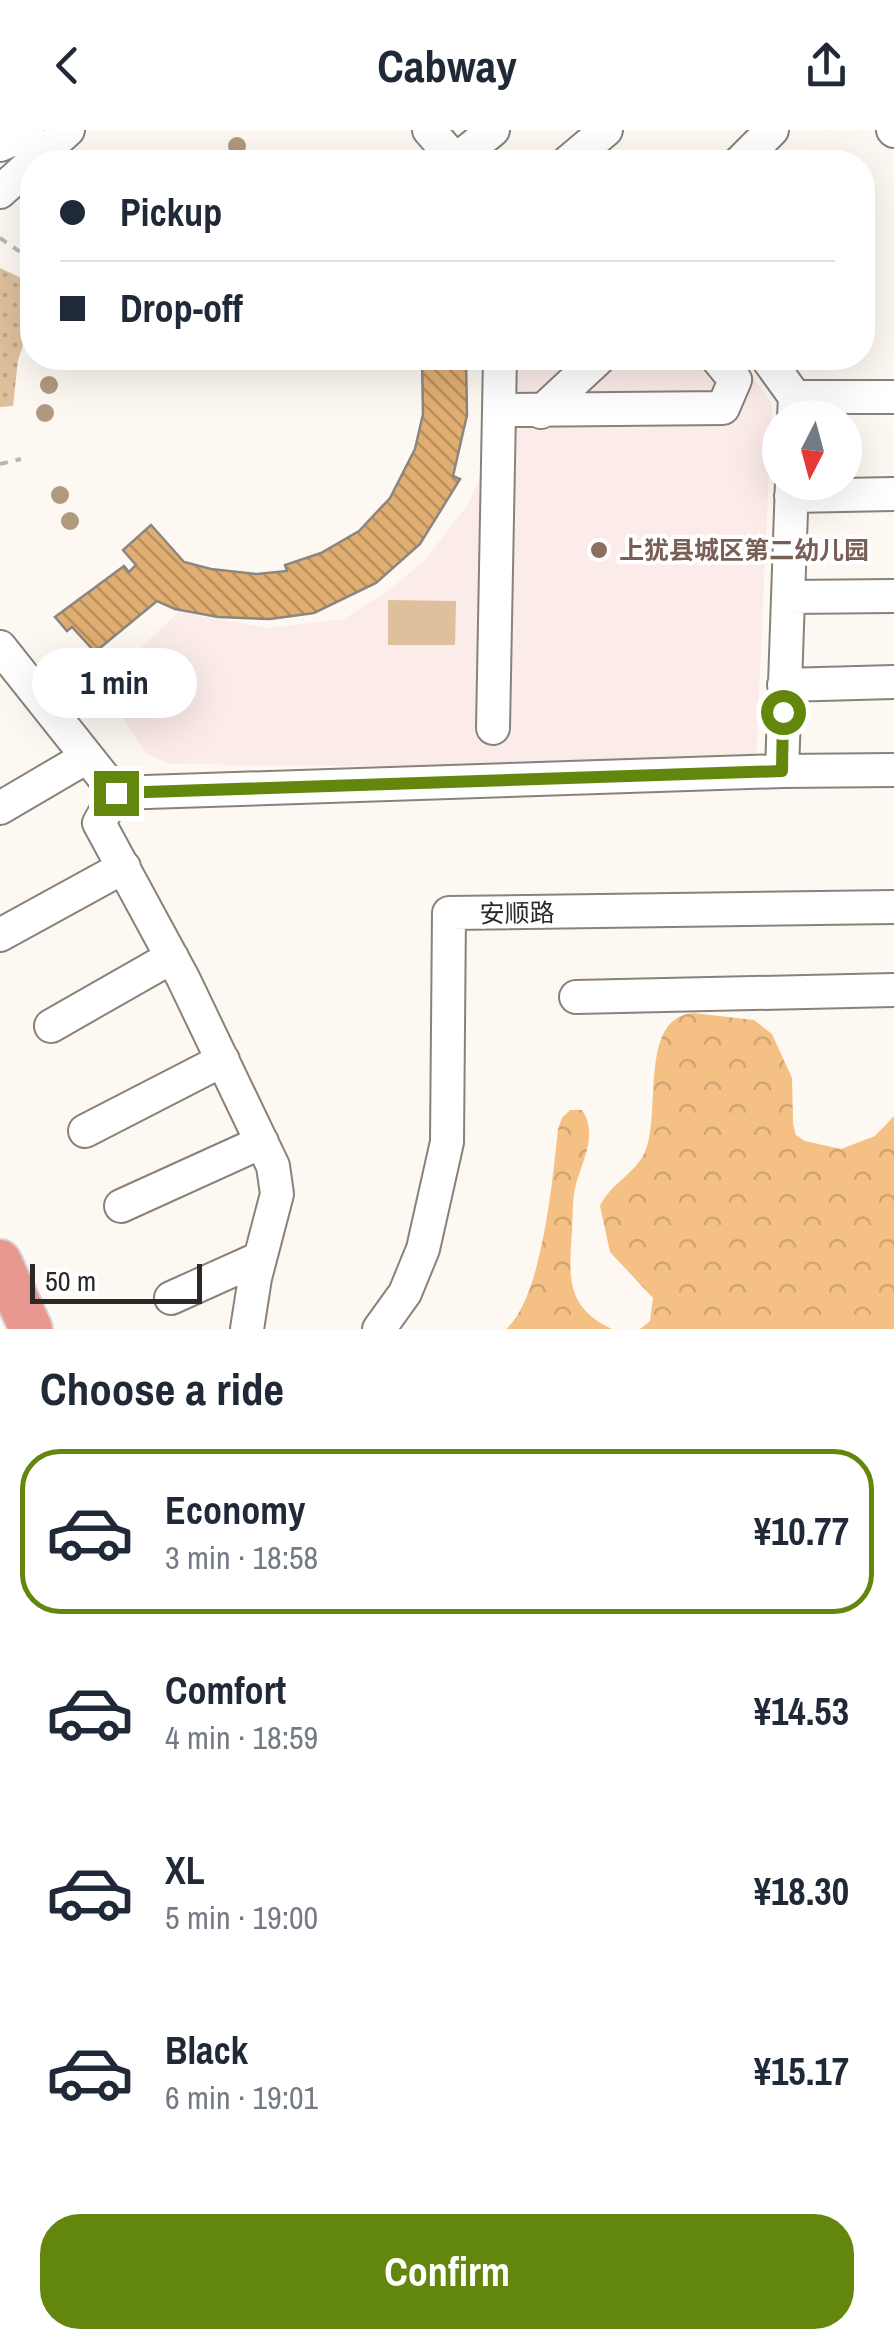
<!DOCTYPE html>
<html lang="en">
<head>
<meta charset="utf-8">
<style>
	body { margin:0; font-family:"Archivo Narrow","Noto Sans SC",sans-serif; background:#f2f2f3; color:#1f2937; height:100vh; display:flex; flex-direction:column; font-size:38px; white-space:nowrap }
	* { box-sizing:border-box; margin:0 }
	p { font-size:32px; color:#747a83 }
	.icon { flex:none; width:55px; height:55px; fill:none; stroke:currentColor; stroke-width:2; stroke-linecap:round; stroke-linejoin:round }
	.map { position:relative; height:1199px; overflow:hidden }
	.drawer { display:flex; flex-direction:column; background:#fff; flex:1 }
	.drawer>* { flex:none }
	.hud { position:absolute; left:20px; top:20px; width:855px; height:220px; border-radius:40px; box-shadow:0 10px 40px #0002; display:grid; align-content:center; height:220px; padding:0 40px; background:#fff }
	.needle { width:65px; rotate:186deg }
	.controls { position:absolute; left:762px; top:270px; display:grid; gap:20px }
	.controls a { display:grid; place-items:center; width:100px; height:100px; border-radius:50%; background:#fff; box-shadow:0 10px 40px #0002; font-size:50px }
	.scale { position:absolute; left:30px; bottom:25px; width:172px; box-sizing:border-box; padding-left:10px; border:5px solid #2b2825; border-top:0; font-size:28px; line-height:35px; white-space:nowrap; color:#2b2825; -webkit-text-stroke:8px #fff; paint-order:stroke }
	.end { position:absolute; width:45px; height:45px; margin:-22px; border:12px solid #62870c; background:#fff; box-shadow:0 0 0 5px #fff }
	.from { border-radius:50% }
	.bubble { position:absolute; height:70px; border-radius:35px; background:#fff; box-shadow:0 10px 40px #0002; font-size:32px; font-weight:800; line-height:70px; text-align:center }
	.hud b { display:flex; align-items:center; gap:35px; height:95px; font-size:38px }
	.hud b+b { border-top:2px solid #e0e1e3 }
	.hud i { width:25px; height:25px; background:#1f2937 }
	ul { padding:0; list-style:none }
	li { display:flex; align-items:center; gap:30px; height:165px; margin:0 20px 15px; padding:0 20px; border:5px solid transparent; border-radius:40px }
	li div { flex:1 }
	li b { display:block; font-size:38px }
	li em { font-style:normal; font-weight:800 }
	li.on { border-color:#62870c }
	li>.icon { width:90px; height:90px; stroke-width:1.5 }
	h2 { padding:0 40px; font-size:45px; line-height:120px }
	.cta { display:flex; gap:20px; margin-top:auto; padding:20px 40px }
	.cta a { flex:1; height:115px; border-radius:40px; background:#62870c; color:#fff; font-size:40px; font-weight:800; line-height:115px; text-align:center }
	header { display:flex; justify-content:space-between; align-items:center; height:130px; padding:0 40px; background:#fff; font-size:45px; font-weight:800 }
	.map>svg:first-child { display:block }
	.education { fill:#fbebe9 }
	.grass { fill:url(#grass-dots) }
	.forest { fill:url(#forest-crowns) }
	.pitch { fill:#dfc09d }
	.building { fill:url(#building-back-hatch); stroke:#8d867f; stroke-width:2.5 }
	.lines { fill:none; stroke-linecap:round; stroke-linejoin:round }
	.minor-casing { stroke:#88827b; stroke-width:36 }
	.major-casing { stroke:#d5d4d3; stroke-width:46 }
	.path { stroke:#bbb6b1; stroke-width:4; stroke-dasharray:8 8; stroke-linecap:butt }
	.minor { stroke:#fff; stroke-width:32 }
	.major { stroke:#e99891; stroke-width:42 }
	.tree { fill:#b0997e }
	.route { stroke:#62870c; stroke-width:12 }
	.education-dot { fill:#8d6e63; stroke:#fff; stroke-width:4 }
	.labels { text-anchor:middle; stroke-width:8; stroke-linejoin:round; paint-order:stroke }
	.education-label { font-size:25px; font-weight:bold; fill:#785e54; stroke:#fff; text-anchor:start }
	.street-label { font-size:25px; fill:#2b2825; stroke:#fff }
</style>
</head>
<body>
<header><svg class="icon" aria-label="back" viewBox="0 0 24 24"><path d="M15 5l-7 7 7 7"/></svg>Cabway<svg class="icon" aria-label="share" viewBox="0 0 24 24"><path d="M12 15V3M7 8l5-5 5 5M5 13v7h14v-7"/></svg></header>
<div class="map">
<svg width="894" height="1199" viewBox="0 0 894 1199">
	<defs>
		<pattern id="grass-dots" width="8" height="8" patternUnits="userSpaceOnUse" patternTransform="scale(2.5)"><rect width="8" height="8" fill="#dfc09d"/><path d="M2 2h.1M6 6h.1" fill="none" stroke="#c0a587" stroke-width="1.8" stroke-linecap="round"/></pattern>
		<pattern id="forest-crowns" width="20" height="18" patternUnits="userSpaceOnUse" patternTransform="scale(2.5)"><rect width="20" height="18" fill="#f4c084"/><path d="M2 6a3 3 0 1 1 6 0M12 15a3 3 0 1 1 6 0" fill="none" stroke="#d1a572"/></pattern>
		<pattern id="building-back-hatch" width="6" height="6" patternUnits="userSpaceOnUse" patternTransform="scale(2.5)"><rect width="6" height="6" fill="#e1ae72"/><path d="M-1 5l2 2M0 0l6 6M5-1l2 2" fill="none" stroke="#b78e5d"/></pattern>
	</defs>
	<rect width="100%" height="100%" fill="#fef8f2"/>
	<path class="education" d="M500,228H740L772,274L756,629L359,636L171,634L147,624L101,555L179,482L269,498L344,489L390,459L423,432L467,376L484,340Z"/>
	<path class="grass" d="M0,138L32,153V188L18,230L13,276L0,277Z"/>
	<path class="forest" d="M693,883L754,890L772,904L792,948L793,994L796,1005L805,1011L841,1019L875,1006L894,986V1199H640L650,1191L653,1168L610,1122L600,1076C611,1053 634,1045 645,1022C662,983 638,888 693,883Z
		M570,980H582C598,1004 583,1030 576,1054C572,1069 573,1086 572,1101C569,1146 565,1177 612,1199H506C542,1169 553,1046 558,999L562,988Z"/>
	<path class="pitch" d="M388,470L456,471L455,515H388Z"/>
	<path class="building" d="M422,228H466L467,285L453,346L460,349L420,414L376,453L314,483L270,489L218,487L175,479L157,471L95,522L72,497L67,501L55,487L124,436L129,442L136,435L123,420L151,395L184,432L211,439L257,444L287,441L285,435L321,423L359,401L390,368L415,319L423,284Z"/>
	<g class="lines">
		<defs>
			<path id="minor" d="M429,0L456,31
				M893,0L894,1
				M0,15L25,4L42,23
				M454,32L493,0
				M568,32L606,0
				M740,32L772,0
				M0,62L68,0
				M767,228L795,267L794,288
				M795,267H894
				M499,280L723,278L735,250L717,228
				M541,282L599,228
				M791,366L894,364
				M788,467L894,466
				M0,517L116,663L782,641L792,352
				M784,555L894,552
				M493,598L500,228
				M782,641L894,640
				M116,663L99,693L183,848L273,1036L277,1064L255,1148L247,1199
				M0,678L87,627
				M0,805L124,737
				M576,867L894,860
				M51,896L172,827
				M85,1001L223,930
				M121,1076L262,1012
				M171,1168L260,1128
				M379,1199L405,1163L423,1119L447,1012L449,783L894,777"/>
			<path id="major" d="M0,1131L31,1199"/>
		</defs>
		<use href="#minor" class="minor-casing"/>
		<use href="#major" class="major-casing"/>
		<path class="path" d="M0,108L32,130
			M0,334L21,329"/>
		<use href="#minor" class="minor"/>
		<use href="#major" class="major"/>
	</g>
	<g class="tree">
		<circle cx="237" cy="16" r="9"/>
		<circle cx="49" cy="255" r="9"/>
		<circle cx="45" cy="283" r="9"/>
		<circle cx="60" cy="365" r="9"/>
		<circle cx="70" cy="391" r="9"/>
	</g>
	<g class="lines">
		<path class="route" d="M116,663L782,641L783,582"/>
	</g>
	<circle class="education-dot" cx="599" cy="420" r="10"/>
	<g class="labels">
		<g class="education-label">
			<text x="619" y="429">上犹县城区第二幼儿园</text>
		</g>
		<g class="street-label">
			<text transform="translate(517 783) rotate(-1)" y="9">安顺路</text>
		</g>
	</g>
</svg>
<div class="controls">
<a><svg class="needle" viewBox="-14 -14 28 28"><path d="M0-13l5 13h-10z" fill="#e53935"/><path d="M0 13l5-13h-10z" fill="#747a83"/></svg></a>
</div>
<div class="scale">50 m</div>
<i class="end from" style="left:783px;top:582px"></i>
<i class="end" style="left:116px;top:663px"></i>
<div class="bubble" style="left:32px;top:518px;width:165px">1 min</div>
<div class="hud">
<b><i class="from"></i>Pickup</b>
<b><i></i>Drop-off</b>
</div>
</div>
<section class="drawer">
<h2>Choose a ride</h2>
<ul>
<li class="on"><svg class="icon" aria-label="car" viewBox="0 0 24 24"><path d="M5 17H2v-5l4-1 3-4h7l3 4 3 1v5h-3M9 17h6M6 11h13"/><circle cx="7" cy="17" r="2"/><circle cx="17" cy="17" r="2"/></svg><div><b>Economy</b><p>3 min · 18:58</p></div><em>¥10.77</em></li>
<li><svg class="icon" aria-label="car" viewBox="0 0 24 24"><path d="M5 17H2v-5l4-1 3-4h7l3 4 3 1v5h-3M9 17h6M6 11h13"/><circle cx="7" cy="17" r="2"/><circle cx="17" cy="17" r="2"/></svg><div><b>Comfort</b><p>4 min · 18:59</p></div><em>¥14.53</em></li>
<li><svg class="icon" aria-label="car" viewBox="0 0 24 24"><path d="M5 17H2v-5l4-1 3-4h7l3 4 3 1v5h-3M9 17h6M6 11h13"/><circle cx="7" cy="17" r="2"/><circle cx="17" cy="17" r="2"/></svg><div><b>XL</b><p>5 min · 19:00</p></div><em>¥18.30</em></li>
<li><svg class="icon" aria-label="car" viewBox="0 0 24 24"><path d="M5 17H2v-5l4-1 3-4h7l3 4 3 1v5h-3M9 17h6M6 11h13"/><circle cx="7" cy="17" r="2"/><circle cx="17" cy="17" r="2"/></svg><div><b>Black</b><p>6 min · 19:01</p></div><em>¥15.17</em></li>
</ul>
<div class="cta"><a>Confirm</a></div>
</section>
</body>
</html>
